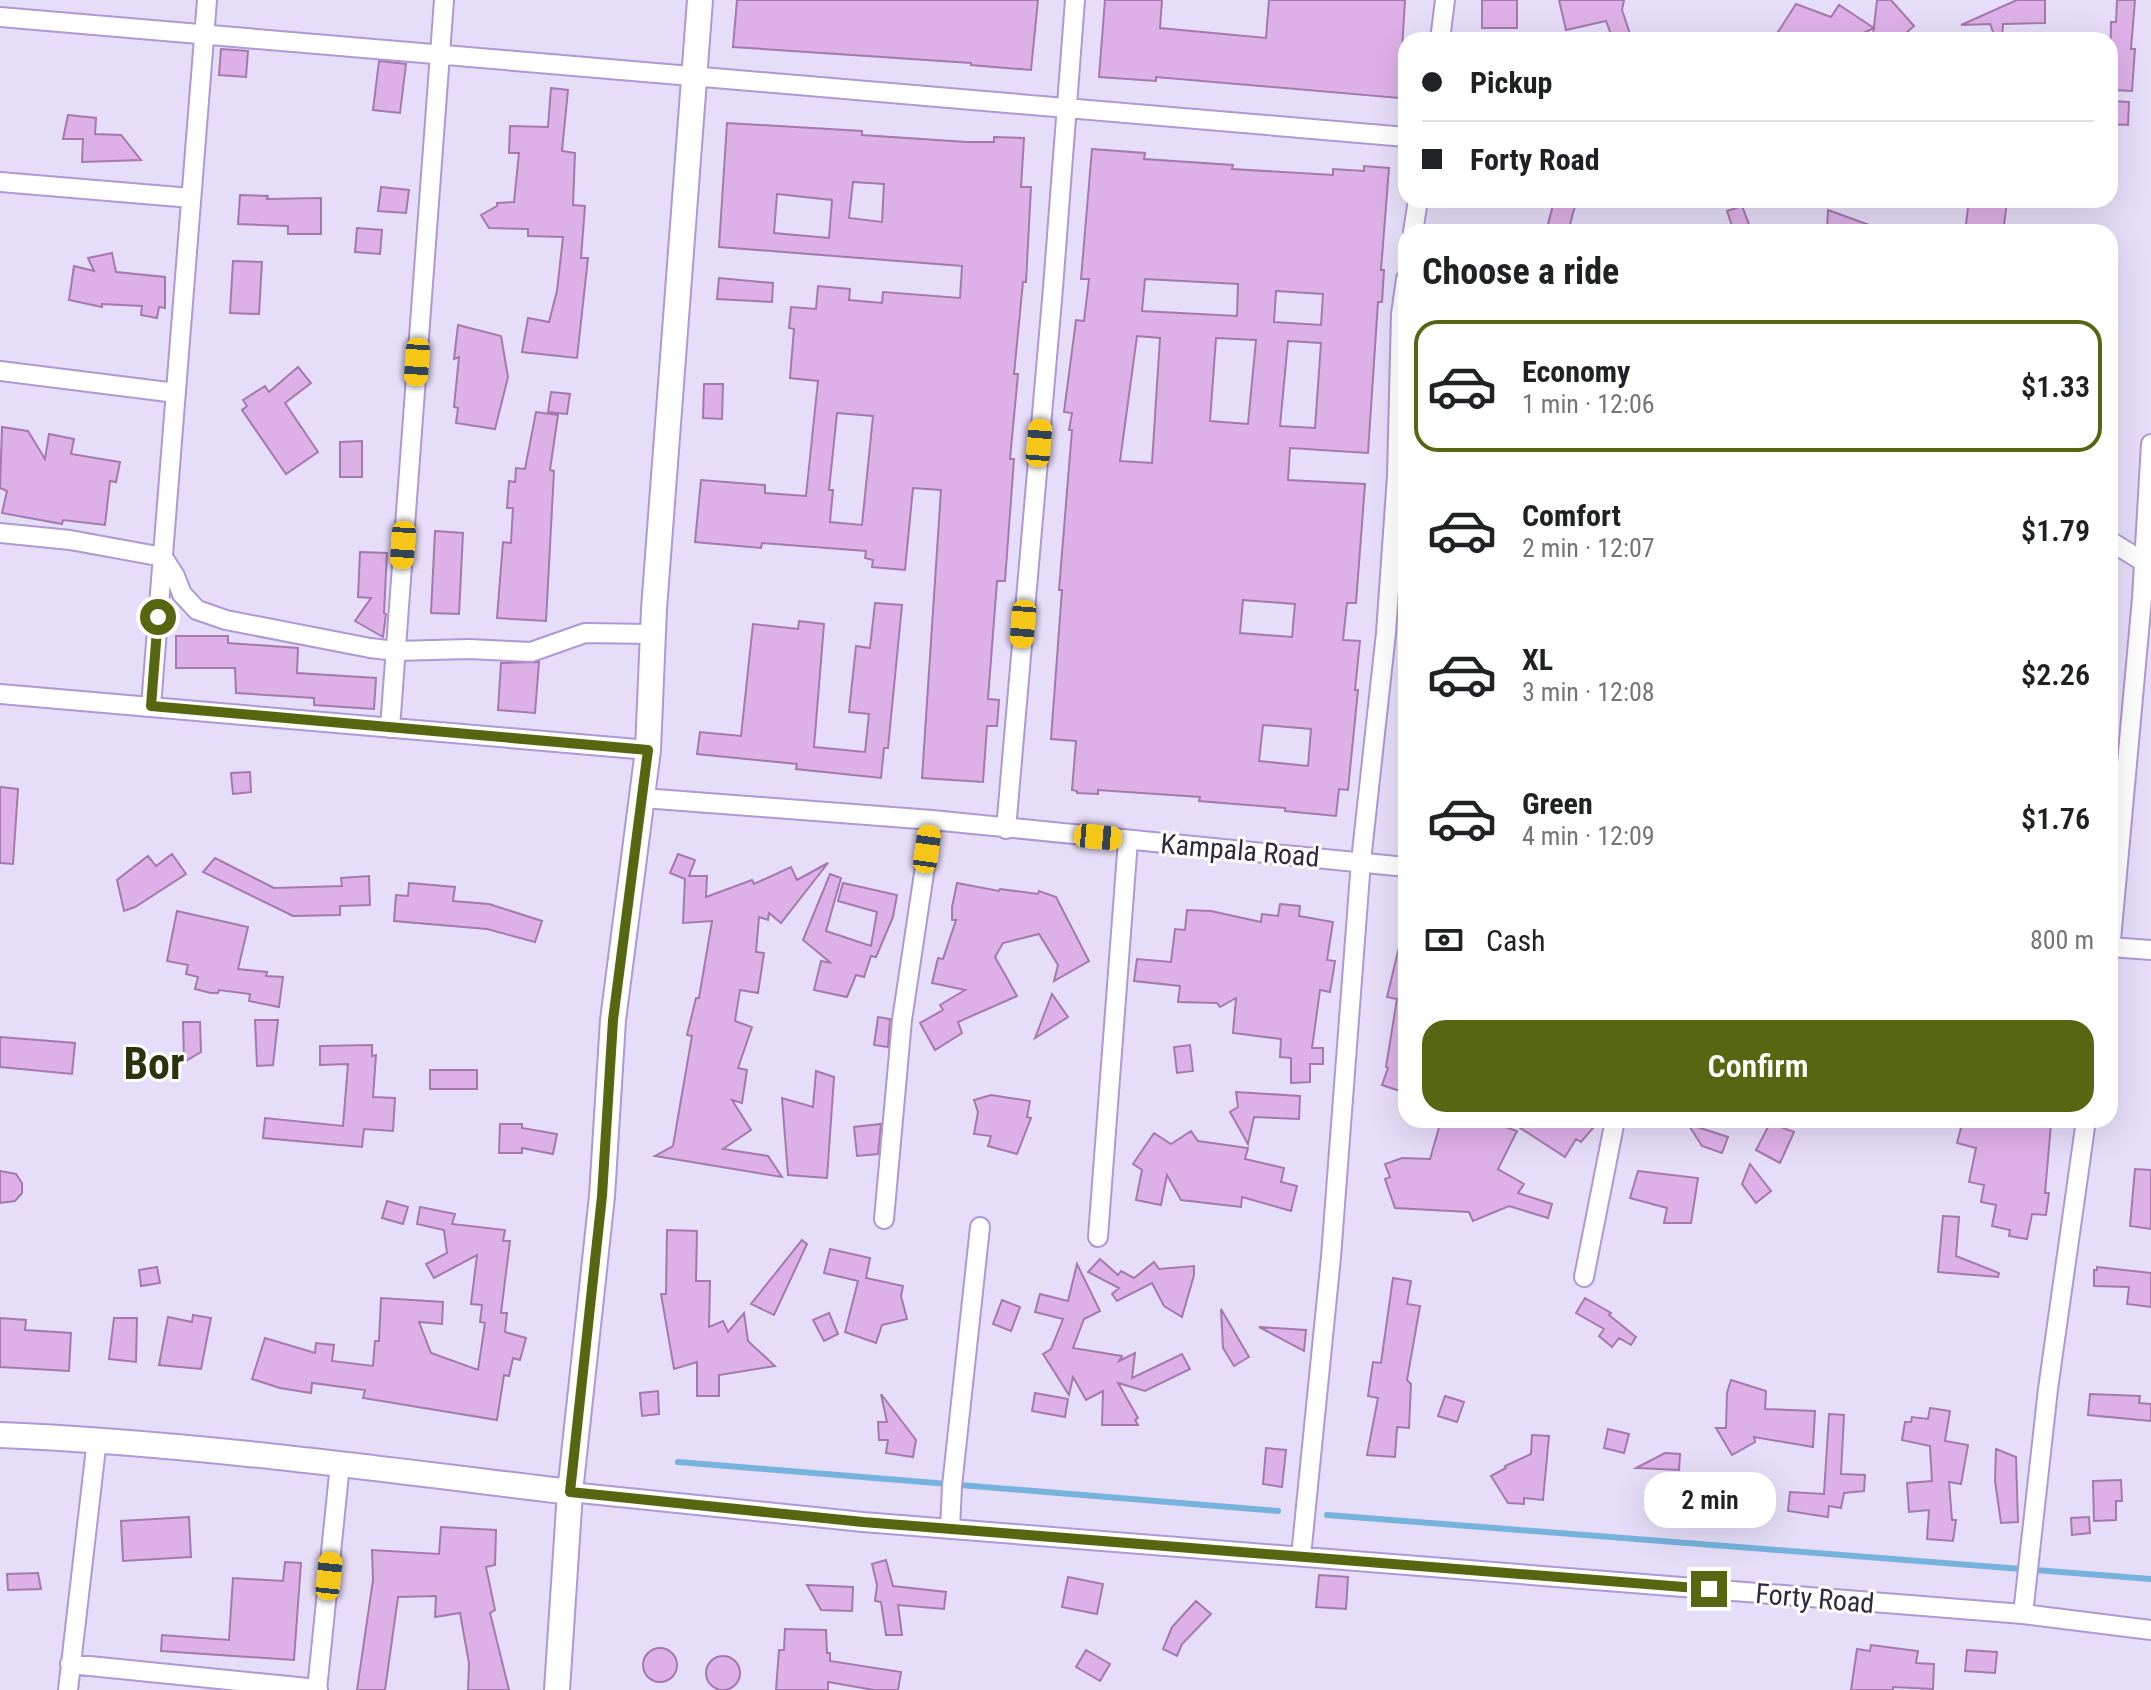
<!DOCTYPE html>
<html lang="en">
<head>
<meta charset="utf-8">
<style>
	body { margin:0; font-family:"Roboto Condensed",sans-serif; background:#f6f6f6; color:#202124; height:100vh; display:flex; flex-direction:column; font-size:30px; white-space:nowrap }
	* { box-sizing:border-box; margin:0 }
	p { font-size:26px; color:#757577 }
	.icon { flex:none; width:44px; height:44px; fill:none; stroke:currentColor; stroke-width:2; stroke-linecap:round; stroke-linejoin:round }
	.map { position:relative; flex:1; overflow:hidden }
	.drawer { position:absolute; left:1398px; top:224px; width:720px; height:904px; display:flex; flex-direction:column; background:#fff; border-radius:24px; box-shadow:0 8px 32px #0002 }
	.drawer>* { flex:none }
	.guide { position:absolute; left:1398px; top:32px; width:720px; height:176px; border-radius:24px; box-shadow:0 8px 32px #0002; display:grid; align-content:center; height:176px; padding:0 24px; background:#fff }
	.end { position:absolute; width:36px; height:36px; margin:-18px; border:10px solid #576711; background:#fff; box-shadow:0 0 0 4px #fff }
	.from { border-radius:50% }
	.bubble { position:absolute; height:56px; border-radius:24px; background:#fff; box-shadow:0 8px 32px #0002; font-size:26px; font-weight:600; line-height:56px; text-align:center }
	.car { position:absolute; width:24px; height:48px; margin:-24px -12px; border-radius:10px; box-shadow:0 0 6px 2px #0007; background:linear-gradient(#f5c518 24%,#345 0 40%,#f5c518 0 76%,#345 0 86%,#f5c518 0) }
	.guide b { display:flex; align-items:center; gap:28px; height:76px; font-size:30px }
	.guide b+b { border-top:2px solid #e0e0e0 }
	.guide i { width:20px; height:20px; background:#202124 }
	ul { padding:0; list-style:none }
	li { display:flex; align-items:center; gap:24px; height:132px; margin:0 16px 12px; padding:0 8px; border:4px solid transparent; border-radius:24px }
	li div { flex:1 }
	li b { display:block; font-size:30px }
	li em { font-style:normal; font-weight:600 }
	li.active { border-color:#576711 }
	li>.icon { width:72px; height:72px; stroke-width:1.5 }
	h2 { padding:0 24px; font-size:36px; line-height:96px }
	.pay { display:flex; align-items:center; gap:20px; height:88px; padding:0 24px; font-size:30px }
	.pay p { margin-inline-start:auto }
	.primary-button { display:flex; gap:16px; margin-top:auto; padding:16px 24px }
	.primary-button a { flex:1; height:92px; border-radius:24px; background:#576711; color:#fff; font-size:32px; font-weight:600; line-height:92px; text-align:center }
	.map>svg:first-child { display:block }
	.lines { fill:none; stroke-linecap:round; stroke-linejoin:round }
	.stream { stroke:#75b2dd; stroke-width:6 }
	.building { fill:#deb0e8; stroke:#a479ad; stroke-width:2; fill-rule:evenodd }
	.minor-casing { stroke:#ae98d6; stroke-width:22 }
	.tertiary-casing { stroke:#ae98d6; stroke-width:28 }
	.minor { stroke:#fff; stroke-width:18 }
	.tertiary { stroke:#fff; stroke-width:24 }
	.route { stroke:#576711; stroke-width:10 }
	.labels { text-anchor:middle; stroke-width:6; stroke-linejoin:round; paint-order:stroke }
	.street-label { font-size:28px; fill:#312840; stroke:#fff }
	.town-label { font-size:44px; font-weight:bold; fill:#2b330c; stroke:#fff }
</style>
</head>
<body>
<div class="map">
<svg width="2151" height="1690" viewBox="0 0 2151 1690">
	<rect width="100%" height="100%" fill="#e6ddf8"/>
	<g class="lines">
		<path class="stream" d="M678,1462L1278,1511
			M1327,1515L2151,1579"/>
	</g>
	<path class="building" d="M737,0H1038L1031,70L971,65V63L733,47Z
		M1105,0H1162L1160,28L1266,38L1269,0H1405L1399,98L1156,77V81L1099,77Z
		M1482,0H1517V28H1482Z
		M1559,0H1624L1622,10L1630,34L1613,40L1606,21L1566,30Z
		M1877,0H1891L1914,26L1898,40H1882L1873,35Z
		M2017,0H2045V23L2003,24L2002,40H1996L1990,24L1961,25Z
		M2117,0H2135L2131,49H2135L2132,91L2115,90L2116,69L2110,68L2111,22H2116Z
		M1796,4L1831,17L1839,5L1874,28L1849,40H1791L1778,32Z
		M221,49L248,51L246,77L219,75Z
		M379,61L406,64L400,113L373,110Z
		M551,88L568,90L562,151L575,153L573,205L585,206L581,258H588L577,358L522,352L528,318L549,322L557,291L563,237L528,236V229L489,228L481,215L497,206V203L514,202L519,153H509L510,126L548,127Z
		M2111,101L2129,102L2128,125L2110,124Z
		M68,115L96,118L95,134L121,135L141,160L82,162L83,139H63Z
		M727,123L862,131V135L967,142H994V137L1024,138L1021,187H1031L1026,282H1023L1014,374H1018L1010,459H1014L1005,581H997L988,699L999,700L997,726H987L983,782L922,778L941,490L913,488L905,570L872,567L873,560L865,558L866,551L762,543L761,548L695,542L701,480L765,485V493L806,496L818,381L790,378L794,329L789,328L791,307L816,309L818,286L850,289L849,300L882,303L883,292L960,298L962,266L719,247ZM853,182L884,184L882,222L849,218ZM777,194L832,200L829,238L774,233ZM837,413L873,416L862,525L830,522L833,490H829Z
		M1092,149L1145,153L1144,159L1233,165L1232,169L1333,175V169L1364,171V166L1389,168L1381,270H1384L1382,302H1378L1368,453L1290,448L1288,480L1365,484L1356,603H1347L1343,640L1360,641L1355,690H1358L1348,790L1339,789L1336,816L1285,811V808L1199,801L1200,797L1098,790V794L1077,793V791L1072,790L1076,741L1051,739L1062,590H1059L1072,430H1069L1072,413L1064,412L1076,320L1084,321L1089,279H1081ZM1145,279L1238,284L1237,316L1142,311ZM1276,291L1323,294L1321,325L1274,322ZM1137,336L1160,338L1152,463L1120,461ZM1216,338L1256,340L1248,424L1210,421ZM1288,341L1321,343L1315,428L1280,426ZM1243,600L1295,604L1292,637L1240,633ZM1263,725L1311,729L1308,766L1259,761Z
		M381,187L409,190L406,213L378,211Z
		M240,195L268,196L267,199L321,198V234H288V226L238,224Z
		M1969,200L2007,202L2003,232H1965Z
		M1554,201L1575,206L1568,232H1546Z
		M1742,206L1752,232H1734L1727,211Z
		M1828,210L1883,230V232H1835L1827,228Z
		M357,228L382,230L380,254L355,252Z
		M112,253L116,272L165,277V308L159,307L157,318L141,315L142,306L102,304V307L69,300L74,266L94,271L88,258Z
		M233,261L262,262L259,314L230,313Z
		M719,278L773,283L772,302L717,299Z
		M458,325L501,336L508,377L495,429L456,423L458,408L454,407L459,357L454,359Z
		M298,367L311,383L285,403L318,452L286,474L242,410L247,406L243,400L265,386L269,392Z
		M704,384H723L722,419L703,418Z
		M551,392L570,394L567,414L548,412Z
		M536,412L558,415L550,470L554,471L546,621L497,618L503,542L511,543L513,508H507L509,481L515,482L516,468L525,469Z
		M2,427L28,431L45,459L49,434L74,439L71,454L120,462L116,482L110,481L105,525L63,520L62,524L2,513L7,491L0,488Z
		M362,441V477H340V442Z
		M435,531L463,533L459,614L431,613Z
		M360,552L387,553L384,613L386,614L383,637L355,621L371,598L358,597Z
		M875,603L902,605L888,748H884L881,778L796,769L797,764L697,754L700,732L741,736L753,624L798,629L799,621L824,624L814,747L865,752L869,714L849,712L856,646L870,648Z
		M176,636H228V643L298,648L297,673L376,678L374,709L314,705V698L236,693L235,668H176Z
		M539,662L535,713L498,710L501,663Z
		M250,772L251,792L233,794L231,773Z
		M0,787L18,789L13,864L0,863Z
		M172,854L186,874L135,907L124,911L117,880L148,856L156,866Z
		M678,854L695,860L689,876H707L706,897L752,880L754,884L791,867L797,880L828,863L781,923L769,913L768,920L759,917L756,952L764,953L758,993L740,990L735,1021L752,1027L738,1068L747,1070L742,1103L732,1100L751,1130L723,1149L768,1156L782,1177L655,1156L673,1146L692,1036L687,1035L696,998H699L712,921L683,923L685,879L670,873Z
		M215,858L274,888L342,886L341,878L369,876L370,905L340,906V915L293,916L203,872Z
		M830,874L841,878L826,931L871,946L877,912L838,901L843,883L897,895L893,917L876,957L871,956L864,977L856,975L847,997L814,990L821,961L831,963L803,940Z
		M409,883L455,887L453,901L489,904L542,921L535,942L487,929L394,921L396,895L408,896Z
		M957,883L999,891L1000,889L1038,894L1039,891L1056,897L1089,961L1054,981L1058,965L1039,934L1003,943L995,957L1017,996L958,1022L962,1033L935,1050L920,1023L943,1010L940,1005L965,990L932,983L938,958L943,959L956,920H952V907Z
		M1280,904L1300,906L1299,916L1333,922L1327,960L1335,961L1330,992L1320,990L1312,1048H1323V1064H1310V1082L1291,1083V1058L1280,1057L1281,1039L1233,1033L1236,998L1220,1007L1217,1003L1178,1002L1180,986L1134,981L1137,959L1171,962L1175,929L1185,930L1187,910L1211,911L1261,922L1262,914L1278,916Z
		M177,911L248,927L238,969L267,972L266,976L283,977L279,1007L249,1001L250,994L219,990L218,993H211L195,989L198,977L186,974L188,965L167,961Z
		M1400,943L1406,944V1093L1382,1085L1388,1068L1386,1067L1397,999L1387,997Z
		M1052,994L1068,1017L1035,1038Z
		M878,1017L890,1019L888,1047L874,1045Z
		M255,1020H278L273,1065L257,1066Z
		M183,1022H200L201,1052L184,1062Z
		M0,1037L75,1043L72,1074L0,1067Z
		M372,1045V1056L376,1055L373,1097L395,1098L393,1131L364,1129L362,1147L263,1138L265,1118L343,1126L348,1064L320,1065V1046Z
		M1190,1045L1193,1071L1177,1073L1174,1047Z
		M430,1070H477V1089H430Z
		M816,1071L834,1077L827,1178L788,1175L782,1098L813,1107Z
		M1236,1092L1300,1096L1299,1119L1254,1117L1248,1144L1230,1112L1238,1107Z
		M991,1095L1030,1101L1027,1117L1031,1118L1017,1154L988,1146L991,1136L974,1134L978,1112L974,1100Z
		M1447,1120H1485L1517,1131L1498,1169L1524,1184L1518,1193L1552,1204L1548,1218L1509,1206L1473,1221L1469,1212L1395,1208L1385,1179L1390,1177L1385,1164L1402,1158L1430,1159L1440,1124L1445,1125Z
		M1508,1120H1600L1581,1142L1576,1139L1565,1157Z
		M1963,1120H2026L2051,1124L2045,1193H2049L2046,1215L2032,1214L2027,1239L2009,1236L2010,1230L1992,1226L1996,1205L1981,1202L1984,1185L1969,1182L1976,1148L1957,1143Z
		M1770,1123L1794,1132L1780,1163L1756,1150Z
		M500,1124H522V1128L557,1134L553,1154L522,1148V1153H499Z
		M881,1124L878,1154L857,1156L854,1127Z
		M1688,1124L1728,1137L1722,1153L1702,1146Z
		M1191,1131L1198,1141L1248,1148L1245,1159L1284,1168L1281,1182L1297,1186L1291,1211L1242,1197L1241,1207L1181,1200L1167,1175L1161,1205L1136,1200L1142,1170L1133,1164L1154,1133L1171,1144Z
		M1750,1164L1771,1191L1756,1203L1742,1184Z
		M2135,1169L2151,1170V1229L2130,1226Z
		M0,1171L16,1174L22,1183V1193L15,1201L0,1203Z
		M1638,1171L1698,1178L1691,1223H1664L1667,1208L1630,1198Z
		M387,1201L408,1207L403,1224L382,1218Z
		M420,1207L455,1214L452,1224L505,1230L503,1241H510L501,1313H507L505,1332L526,1338L520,1360L513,1358L509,1376L504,1375L497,1420L363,1398L365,1390L312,1383L311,1393L280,1388L252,1379L265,1338L315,1353L316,1343L334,1345L332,1361L373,1366L375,1341H379L381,1298L443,1302L442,1324L419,1322L431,1353L478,1370L485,1323L480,1322L482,1305L471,1304L477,1255L434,1278L426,1264L447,1253L444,1230L417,1224Z
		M1943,1216L1959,1217L1956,1256L1999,1273L1998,1277L1938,1272Z
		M667,1230L697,1231L696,1281H710L709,1327L723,1321L728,1332L744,1313L748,1341L775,1366L719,1375V1396H697V1362L674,1369L661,1294H666Z
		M802,1240L807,1244L774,1315L751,1304Z
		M830,1249L870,1258L866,1278L903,1286L901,1296L907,1319L882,1325L876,1343L845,1332L858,1281L824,1273Z
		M1100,1259L1118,1275L1121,1271L1134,1278L1154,1262L1159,1269L1194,1266V1275L1182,1317L1164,1306L1152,1283L1117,1301L1112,1294L1119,1288L1088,1272Z
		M1077,1264L1100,1311L1084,1319L1073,1348L1122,1356L1119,1361L1135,1353L1132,1378L1182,1354L1190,1369L1145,1391L1118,1383L1138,1418L1135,1420L1138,1425H1102L1103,1391L1086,1400L1073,1377L1069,1395L1043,1354L1051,1349L1063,1319L1035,1312L1040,1294L1068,1301Z
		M157,1267L160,1283L141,1286L139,1270Z
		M2097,1267L2151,1273V1307L2127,1304L2129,1287L2094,1286V1270H2097Z
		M1393,1278L1411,1281L1407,1304L1420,1306L1407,1380L1411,1384L1409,1428L1397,1427L1395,1457L1367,1455L1378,1398L1368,1396L1373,1362L1381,1363Z
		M1585,1298L1611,1313L1609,1315L1636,1337L1631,1345L1619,1338L1612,1347L1599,1336L1604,1329L1576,1313Z
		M1002,1300L1020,1307L1011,1331L993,1324Z
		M1221,1309L1249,1357L1234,1366L1223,1348Z
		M829,1313L838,1334L824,1341L813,1320Z
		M193,1315L211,1318L201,1369L159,1365L168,1317L192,1322Z
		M0,1318L26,1320L25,1330L71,1333L69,1371L0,1367Z
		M114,1318H137L136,1362L109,1359Z
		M1259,1327L1306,1330L1304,1351Z
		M1731,1380L1766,1391L1765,1409L1815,1411L1813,1447L1754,1437L1755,1442L1732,1455L1716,1428H1726L1727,1393Z
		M658,1391L659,1414L642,1416L640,1393Z
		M1035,1393L1068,1399L1065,1417L1032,1411Z
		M881,1394L916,1440L913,1457L886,1453L888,1440H879L878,1422H887Z
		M2090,1394L2140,1396L2139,1403L2151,1404V1421L2088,1415Z
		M1445,1396L1464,1402L1457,1422L1438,1416Z
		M1930,1408L1950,1411L1945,1441L1968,1445L1961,1484L1949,1482L1952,1520H1956L1953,1541L1927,1539L1929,1510L1909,1512L1907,1483L1932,1481L1930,1446L1902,1440L1905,1422H1911L1912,1417L1928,1419Z
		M1829,1414L1844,1415L1841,1474L1865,1475L1864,1491L1844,1493L1841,1508L1829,1506L1828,1517L1788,1511L1790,1492L1824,1494Z
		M1608,1429L1629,1434L1624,1453L1604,1448Z
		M1532,1435L1549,1436L1543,1500L1524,1498V1504L1508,1503L1491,1476L1506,1468L1505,1466L1531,1454Z
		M1266,1448L1286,1450L1282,1487L1263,1484Z
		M1996,1449L2016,1457L2018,1522L2001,1523L1995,1481Z
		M1665,1453L1680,1454L1679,1470L1636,1468Z
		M2121,1480L2122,1501H2116V1520L2094,1521L2093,1481Z
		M189,1517L191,1557L123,1561L121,1521Z
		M2089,1517L2090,1533L2072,1535L2071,1518Z
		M441,1527L496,1530L495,1565L486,1567L495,1610L490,1613L509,1690H468L469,1663L460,1613L435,1617L436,1596L398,1597L385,1690H357L373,1580L372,1550L439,1554Z
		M886,1560L893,1586L946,1592L944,1609L898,1605L902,1635H886L881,1602L875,1601L877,1585L872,1564Z
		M285,1562L301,1563L294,1660L161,1651L162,1635L229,1640L233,1578L283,1581Z
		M38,1573L41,1589L8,1590L7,1574Z
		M1319,1575L1348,1577L1346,1609L1316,1607Z
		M1068,1577L1103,1584L1097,1614L1062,1607Z
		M807,1585L853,1587L852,1611L821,1610Z
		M1196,1601L1211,1614L1182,1644L1177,1656L1163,1649L1172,1627Z
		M785,1629L826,1630L827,1653H830V1661L901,1672L898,1690H874L828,1682V1690H776L779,1650H784Z
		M1871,1645L1918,1651L1916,1663L1934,1664L1933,1689L1893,1687V1690H1851L1857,1649L1870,1651Z
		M643 1665a17 17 0 1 1 34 0a17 17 0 1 1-34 0Z
		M1086,1650L1110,1664L1100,1681L1076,1667Z
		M1967,1650L1997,1652L1995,1673L1965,1671Z
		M706 1673a17 17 0 1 1 34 0a17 17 0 1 1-34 0Z"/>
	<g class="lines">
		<defs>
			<path id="minor" d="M0,17L1406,137
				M1440,40L1445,0
				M0,182L191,198
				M1413,232L1418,200
				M0,371L176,393
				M0,533L70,540L163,557L175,576L182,594L197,610L226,620L370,648L396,651L469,649L531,652L585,633L653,634
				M2110,541L2144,562
				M0,694L648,750
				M151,706L207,0
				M390,728L444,0
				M643,798L932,820L1406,867
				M1006,829L1053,288L1075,0
				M2110,947L2151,950
				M2110,951L2142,598L2151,444
				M884,1219L902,1020L932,820
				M1098,1237L1128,840
				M1584,1277L1615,1120
				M570,1492L863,1522L2023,1614L2151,1630
				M950,1529L952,1486L980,1227
				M1301,1556L1331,1257L1361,861L1386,633L1397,476L1401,314L1406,279
				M2023,1614L2048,1389L2086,1120
				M70,1664L318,1689
				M68,1690L97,1439
				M317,1690L340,1464"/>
			<path id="tertiary" d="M0,1435C191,1443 380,1469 570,1492
				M557,1690L570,1492L602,1196L613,1020L648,750L654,609L700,0"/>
		</defs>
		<use href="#minor" class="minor-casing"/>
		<use href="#tertiary" class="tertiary-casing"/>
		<use href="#minor" class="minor"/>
		<use href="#tertiary" class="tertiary"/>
	</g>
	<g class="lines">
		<path class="route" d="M158,617L151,706L648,750L613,1020L602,1196L570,1492L863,1522L1709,1589"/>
	</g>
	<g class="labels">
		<g class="street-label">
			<text transform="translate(1240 850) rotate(5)" y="10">Kampala Road</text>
			<text transform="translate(1815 1598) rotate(5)" y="10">Forty Road</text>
		</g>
		<g class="town-label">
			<text x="154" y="1079">Bor</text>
		</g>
	</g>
</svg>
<i class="end from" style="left:158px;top:617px"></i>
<i class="end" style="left:1709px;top:1589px"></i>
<div class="bubble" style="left:1644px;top:1472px;width:132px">2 min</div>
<i class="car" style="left:417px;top:362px;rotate:184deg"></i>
<i class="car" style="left:1039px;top:443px;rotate:5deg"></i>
<i class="car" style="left:403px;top:545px;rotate:184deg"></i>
<i class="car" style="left:1023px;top:624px;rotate:185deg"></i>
<i class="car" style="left:1098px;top:837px;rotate:95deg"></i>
<i class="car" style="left:927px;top:849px;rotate:8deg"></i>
<i class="car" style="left:329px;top:1576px;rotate:6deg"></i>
<div class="guide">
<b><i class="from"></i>Pickup</b>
<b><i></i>Forty Road</b>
</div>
<section class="drawer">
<h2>Choose a ride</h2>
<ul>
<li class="active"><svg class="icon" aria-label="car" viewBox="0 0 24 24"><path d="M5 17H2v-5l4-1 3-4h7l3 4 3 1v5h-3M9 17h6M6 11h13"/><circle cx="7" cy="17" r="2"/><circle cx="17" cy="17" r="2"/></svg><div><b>Economy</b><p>1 min · 12:06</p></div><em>$1.33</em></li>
<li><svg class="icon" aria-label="car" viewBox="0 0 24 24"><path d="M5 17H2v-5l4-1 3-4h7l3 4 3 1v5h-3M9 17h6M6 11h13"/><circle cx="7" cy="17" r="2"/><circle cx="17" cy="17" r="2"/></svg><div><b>Comfort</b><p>2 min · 12:07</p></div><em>$1.79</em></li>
<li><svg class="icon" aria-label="car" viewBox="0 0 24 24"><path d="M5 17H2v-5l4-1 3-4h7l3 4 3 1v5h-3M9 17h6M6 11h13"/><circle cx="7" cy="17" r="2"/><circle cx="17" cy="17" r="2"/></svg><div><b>XL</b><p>3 min · 12:08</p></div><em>$2.26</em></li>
<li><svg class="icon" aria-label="car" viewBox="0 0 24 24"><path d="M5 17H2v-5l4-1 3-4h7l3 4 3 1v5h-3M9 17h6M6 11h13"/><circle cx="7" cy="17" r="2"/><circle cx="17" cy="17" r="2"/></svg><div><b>Green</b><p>4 min · 12:09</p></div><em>$1.76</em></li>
</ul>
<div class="pay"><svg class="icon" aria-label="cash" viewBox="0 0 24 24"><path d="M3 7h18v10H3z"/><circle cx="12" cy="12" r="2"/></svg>Cash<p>800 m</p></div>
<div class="primary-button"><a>Confirm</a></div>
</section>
</div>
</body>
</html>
